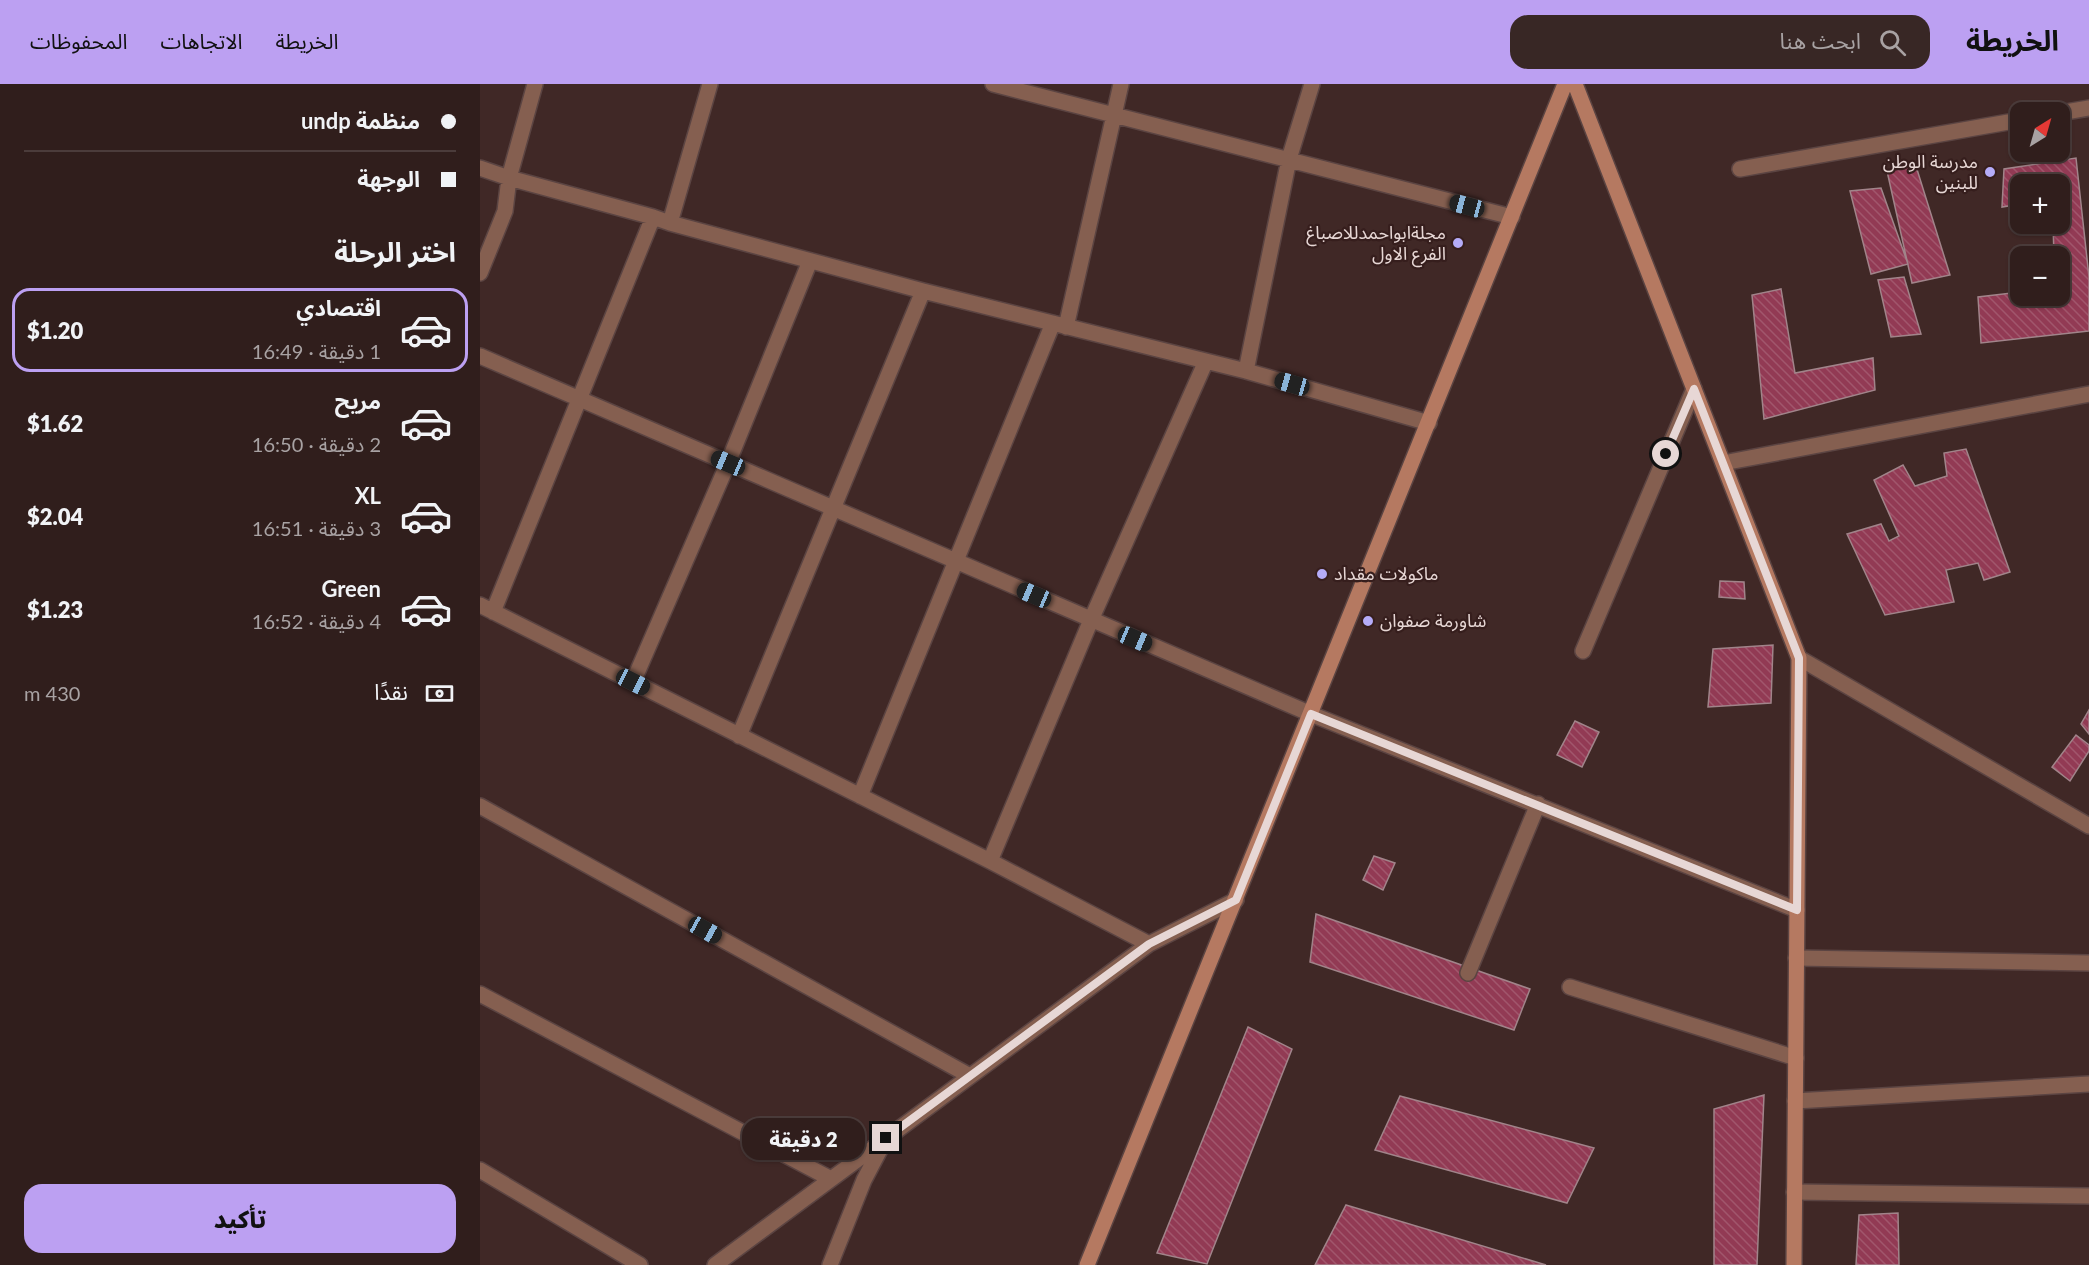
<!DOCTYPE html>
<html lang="ar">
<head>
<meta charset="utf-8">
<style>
	body { margin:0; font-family:Lato,"Noto Sans Arabic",sans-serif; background:#382725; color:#f1f3f6; direction:rtl; height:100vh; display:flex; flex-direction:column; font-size:22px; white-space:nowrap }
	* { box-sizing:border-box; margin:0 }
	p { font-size:20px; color:#a8a2a3 }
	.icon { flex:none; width:33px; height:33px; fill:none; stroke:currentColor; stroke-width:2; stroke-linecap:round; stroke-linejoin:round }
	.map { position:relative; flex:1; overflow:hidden; direction:ltr }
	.panel { display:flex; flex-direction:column; background:#301e1c; width:480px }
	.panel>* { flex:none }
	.hud { display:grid; align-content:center; height:132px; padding:0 24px; background:#301e1c }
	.needle { width:39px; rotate:37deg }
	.fabs { position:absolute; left:1530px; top:18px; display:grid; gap:12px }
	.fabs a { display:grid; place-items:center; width:60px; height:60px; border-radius:12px; background:#301e1c; box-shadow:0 2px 4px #0004,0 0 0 2px #4b3c3b; font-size:30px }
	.end { position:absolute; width:27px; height:27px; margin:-14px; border:8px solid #e7d7d5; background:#111; box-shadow:0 0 0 3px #111 }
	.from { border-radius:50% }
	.bubble { position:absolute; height:42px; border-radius:18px; background:#301e1c; box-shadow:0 2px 4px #0004,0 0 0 2px #4b3c3b; font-size:20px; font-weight:800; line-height:42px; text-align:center; direction:rtl }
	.car { position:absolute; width:18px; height:36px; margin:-18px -9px; border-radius:8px; box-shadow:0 0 4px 2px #0007; background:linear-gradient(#222 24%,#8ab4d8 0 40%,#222 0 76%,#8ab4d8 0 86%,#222 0) }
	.hud b { display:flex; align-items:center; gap:21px; height:57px; font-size:22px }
	.hud b+b { border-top:2px solid #4b3c3b }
	.hud i { width:15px; height:15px; background:#f1f3f6 }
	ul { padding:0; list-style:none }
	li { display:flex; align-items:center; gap:18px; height:84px; margin:0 12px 9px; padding:0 12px; border:3px solid transparent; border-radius:18px }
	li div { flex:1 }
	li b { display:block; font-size:22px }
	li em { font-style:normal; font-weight:800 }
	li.selected { border-color:#bca0f2 }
	li>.icon { width:54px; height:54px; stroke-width:1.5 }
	h2 { padding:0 24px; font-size:27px; line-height:72px }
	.pay { display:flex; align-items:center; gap:15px; height:66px; padding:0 24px; font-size:22px }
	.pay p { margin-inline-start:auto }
	.cta { display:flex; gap:12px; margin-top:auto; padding:12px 24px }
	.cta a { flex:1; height:69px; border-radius:18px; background:#bca0f2; color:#111; font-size:24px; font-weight:800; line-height:69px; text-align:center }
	header { display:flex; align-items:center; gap:36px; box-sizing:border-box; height:84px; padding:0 30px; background:#bca0f2; color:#111 }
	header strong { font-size:28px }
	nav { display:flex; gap:33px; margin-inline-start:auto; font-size:21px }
	.search { width:420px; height:54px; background:#382725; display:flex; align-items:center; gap:15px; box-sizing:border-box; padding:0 21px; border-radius:18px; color:#a8a2a3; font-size:22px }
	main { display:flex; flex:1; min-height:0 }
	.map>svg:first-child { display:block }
	.building { fill:url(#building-back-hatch); stroke:#a1848a; stroke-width:1.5 }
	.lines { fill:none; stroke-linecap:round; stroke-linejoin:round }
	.street-casing { stroke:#5b4442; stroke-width:18 }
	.secondary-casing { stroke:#5b4442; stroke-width:18 }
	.street { stroke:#855f50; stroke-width:15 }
	.secondary { stroke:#b57961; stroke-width:15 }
	.route { stroke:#e7d7d5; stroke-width:8 }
	.poi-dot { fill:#b5acf8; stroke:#361e1d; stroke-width:2 }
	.labels { text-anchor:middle; stroke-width:4.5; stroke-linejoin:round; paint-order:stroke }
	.poi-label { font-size:18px; fill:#e7d7d5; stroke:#361e1d; text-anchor:end }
</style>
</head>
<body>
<header>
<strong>الخريطة</strong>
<div class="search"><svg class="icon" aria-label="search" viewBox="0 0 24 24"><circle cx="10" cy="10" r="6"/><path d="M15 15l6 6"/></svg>ابحث هنا</div>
<nav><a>الخريطة</a><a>الاتجاهات</a><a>المحفوظات</a></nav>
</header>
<main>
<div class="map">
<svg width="1609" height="1181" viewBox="0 0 1609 1181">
	<defs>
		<pattern id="building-back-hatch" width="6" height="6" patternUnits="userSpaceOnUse" patternTransform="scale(1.5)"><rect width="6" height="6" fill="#923a54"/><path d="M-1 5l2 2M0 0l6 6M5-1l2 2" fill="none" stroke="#a1566c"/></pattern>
	</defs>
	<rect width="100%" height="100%" fill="#402826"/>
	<path class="building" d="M1596,74L1609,193V247L1501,259L1498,213L1540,208V212H1580V172H1574L1573,140H1580V100H1540V120L1522,123L1524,85Z
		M1435,79L1470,191L1432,199L1407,87Z
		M1401,104L1428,180L1391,190L1370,107Z
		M1424,193L1441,250L1411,253L1398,196Z
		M1301,205L1315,289L1393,274L1395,306L1284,335L1272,211Z
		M1486,365L1530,488L1504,496L1498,479L1466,486L1474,518L1405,531L1367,450L1401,440L1409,457L1419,452L1394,396L1423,381L1435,402L1467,392L1464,369Z
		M1240,497L1264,498L1265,515L1239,513Z
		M1293,561L1291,619L1228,623L1233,565Z
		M1609,626V650L1601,640Z
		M1095,637L1119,648L1102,683L1077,671Z
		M1596,651L1609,661V667L1590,697L1572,683Z
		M894,772L915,779L903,806L883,796Z
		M836,830L1050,905L1034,946L830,878Z
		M768,943L812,965L727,1180L677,1169Z
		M1284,1011L1277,1181H1234V1025Z
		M920,1012L1114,1064L1087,1119L895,1066Z
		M866,1121L1066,1181H835Z
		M1418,1129L1419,1181H1376L1379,1131Z"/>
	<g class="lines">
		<defs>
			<path id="street" d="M513,0L1032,133
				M1580,29L1609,24
				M0,84L29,94L173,133L190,139L443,207L766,287L949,339
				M1260,85L1540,36
				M190,139L230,0
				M0,189L25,127L29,94L55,0
				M586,243L641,0
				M0,272L831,630L1317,826
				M766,287L809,75L832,0
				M1243,379L1609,310
				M0,521L510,777L669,860
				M13,528L173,133
				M1103,567L1214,305
				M1319,574L1609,742
				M153,598L248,379L330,177
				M259,652L443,207
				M380,712L573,239
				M0,722L490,992
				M510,777L611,536L726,277
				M1316,874L1609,879
				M988,889L1058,720
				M1090,903L1316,974
				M0,910L351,1095
				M1315,1017L1609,1000
				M0,1086L160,1181
				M1314,1108L1609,1112
				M235,1181L669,860L756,816
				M350,1181L384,1096L404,1058"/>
			<path id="secondary" d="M1095,0L1319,574L1314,1181
				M607,1181L1085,0"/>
		</defs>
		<use href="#street" class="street-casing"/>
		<use href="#secondary" class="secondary-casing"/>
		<use href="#street" class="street"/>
		<use href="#secondary" class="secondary"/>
	</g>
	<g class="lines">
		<path class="route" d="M406,1054L669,860L756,816L831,630L1317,826L1319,574L1214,305L1186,370"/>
	</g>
	<g class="poi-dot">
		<circle cx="1510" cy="88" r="6"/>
		<circle cx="978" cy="159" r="6"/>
		<circle cx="842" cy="490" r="6"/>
		<circle cx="888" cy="537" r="6"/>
	</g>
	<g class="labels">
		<g class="poi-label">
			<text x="1498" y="84">مدرسة الوطن<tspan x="1498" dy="21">للبنين</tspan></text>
			<text x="966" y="155">مجلةابواحمدللاصباغ<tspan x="966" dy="21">الفرع الاول</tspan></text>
			<text x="854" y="496" text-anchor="start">ماكولات مقداد</text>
			<text x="900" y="543" text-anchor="start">شاورمة صفوان</text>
		</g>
	</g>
</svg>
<div class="fabs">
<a><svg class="needle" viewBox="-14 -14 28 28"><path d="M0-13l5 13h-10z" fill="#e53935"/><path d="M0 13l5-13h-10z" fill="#a8a2a3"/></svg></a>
<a>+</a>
<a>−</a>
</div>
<i class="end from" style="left:1186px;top:370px"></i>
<i class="end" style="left:406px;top:1054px"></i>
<div class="bubble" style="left:262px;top:1034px;width:123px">2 دقيقة</div>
<i class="car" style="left:987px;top:122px;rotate:285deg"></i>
<i class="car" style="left:812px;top:300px;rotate:286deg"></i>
<i class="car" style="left:248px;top:379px;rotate:293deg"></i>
<i class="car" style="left:554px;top:511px;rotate:293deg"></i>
<i class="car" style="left:655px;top:555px;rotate:113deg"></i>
<i class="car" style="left:153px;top:598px;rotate:117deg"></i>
<i class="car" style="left:225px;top:846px;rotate:119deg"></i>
</div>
<section class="panel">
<div class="hud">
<b><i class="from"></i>منظمة undp</b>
<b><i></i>الوجهة</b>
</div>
<h2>اختر الرحلة</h2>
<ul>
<li class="selected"><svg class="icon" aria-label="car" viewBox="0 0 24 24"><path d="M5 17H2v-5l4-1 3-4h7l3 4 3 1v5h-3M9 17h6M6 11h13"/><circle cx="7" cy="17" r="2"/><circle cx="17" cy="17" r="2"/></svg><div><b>اقتصادي</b><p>1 دقيقة · 16:49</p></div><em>$1.20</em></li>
<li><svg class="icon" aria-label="car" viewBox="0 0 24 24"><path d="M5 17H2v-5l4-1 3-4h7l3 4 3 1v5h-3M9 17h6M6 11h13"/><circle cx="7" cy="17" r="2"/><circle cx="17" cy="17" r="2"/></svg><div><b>مريح</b><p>2 دقيقة · 16:50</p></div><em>$1.62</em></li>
<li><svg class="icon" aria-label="car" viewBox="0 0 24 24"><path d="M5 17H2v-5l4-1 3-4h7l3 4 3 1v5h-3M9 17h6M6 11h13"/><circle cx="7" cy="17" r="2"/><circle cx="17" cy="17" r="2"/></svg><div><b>XL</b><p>3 دقيقة · 16:51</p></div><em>$2.04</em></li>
<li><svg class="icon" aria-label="car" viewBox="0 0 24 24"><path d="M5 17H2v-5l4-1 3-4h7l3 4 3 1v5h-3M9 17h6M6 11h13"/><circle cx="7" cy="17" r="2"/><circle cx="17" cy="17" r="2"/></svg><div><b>Green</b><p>4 دقيقة · 16:52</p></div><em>$1.23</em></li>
</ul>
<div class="pay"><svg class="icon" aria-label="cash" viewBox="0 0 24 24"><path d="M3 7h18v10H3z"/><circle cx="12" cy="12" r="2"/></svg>نقدًا<p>430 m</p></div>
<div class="cta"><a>تأكيد</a></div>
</section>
</main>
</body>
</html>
